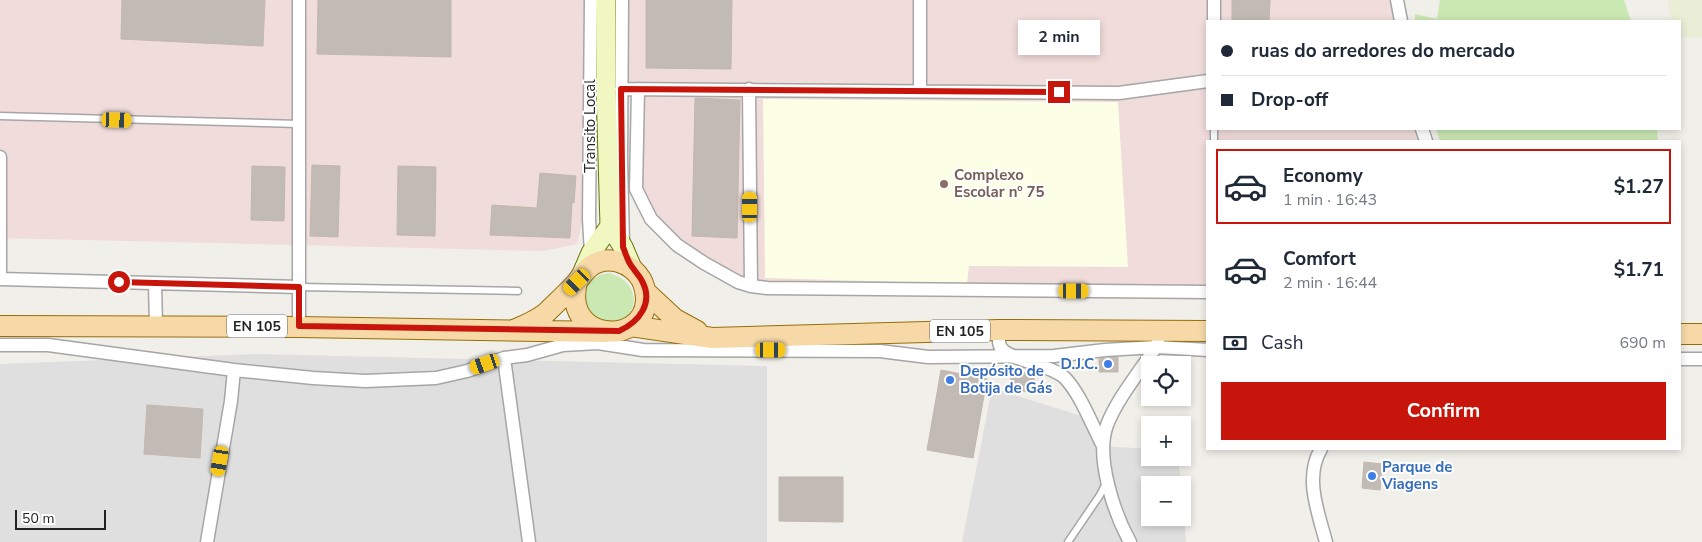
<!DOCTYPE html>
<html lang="en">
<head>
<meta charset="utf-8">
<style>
	body { margin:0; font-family:"Nunito Sans",sans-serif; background:#f6f6f7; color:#1f2937; height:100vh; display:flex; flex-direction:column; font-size:19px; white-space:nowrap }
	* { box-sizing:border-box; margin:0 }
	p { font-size:16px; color:#747a83 }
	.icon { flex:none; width:28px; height:28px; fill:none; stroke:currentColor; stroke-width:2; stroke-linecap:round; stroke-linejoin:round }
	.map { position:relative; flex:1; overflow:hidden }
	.panel { position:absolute; left:1206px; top:140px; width:475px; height:310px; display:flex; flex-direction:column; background:#fff; border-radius:0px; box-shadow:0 2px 8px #0003 }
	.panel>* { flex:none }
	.banner { position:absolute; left:1206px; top:20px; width:475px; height:110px; border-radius:0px; box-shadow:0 2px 8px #0003; display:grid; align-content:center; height:110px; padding:0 15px; background:#fff }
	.fabs { position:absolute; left:1141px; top:356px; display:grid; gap:10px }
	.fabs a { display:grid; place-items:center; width:50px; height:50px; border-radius:0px; background:#fff; box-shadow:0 2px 8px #0003; font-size:25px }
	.scale { position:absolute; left:15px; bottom:12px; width:91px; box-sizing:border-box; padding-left:5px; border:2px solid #222; border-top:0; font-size:14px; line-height:18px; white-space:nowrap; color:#222; -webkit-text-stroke:4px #fff; paint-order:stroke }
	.end { position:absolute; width:22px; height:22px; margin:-11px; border:6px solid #c8150b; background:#fff; box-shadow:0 0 0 2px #fff }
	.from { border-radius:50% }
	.bubble { position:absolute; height:35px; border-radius:0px; background:#fff; box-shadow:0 2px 8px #0003; font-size:16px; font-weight:700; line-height:35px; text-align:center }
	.car { position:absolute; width:15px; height:30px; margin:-15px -8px; border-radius:6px; box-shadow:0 0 4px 1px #0007; background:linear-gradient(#f5c518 24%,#345 0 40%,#f5c518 0 76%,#345 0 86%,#f5c518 0) }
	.banner b { display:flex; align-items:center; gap:18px; height:48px; font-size:19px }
	.banner b+b { border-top:1px solid #e0e1e3 }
	.banner i { width:12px; height:12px; background:#1f2937 }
	ul { padding:9px 0 0; list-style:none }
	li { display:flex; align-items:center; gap:15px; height:75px; margin:0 10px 8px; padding:0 5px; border:2px solid transparent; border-radius:0px }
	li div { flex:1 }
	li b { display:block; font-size:19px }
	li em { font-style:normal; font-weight:700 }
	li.current { border-color:#c8150b }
	li>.icon { width:45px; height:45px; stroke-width:1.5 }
	.pay { display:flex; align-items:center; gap:12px; height:55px; padding:0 15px; font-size:19px }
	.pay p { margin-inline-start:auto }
	.primary-button { display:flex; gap:10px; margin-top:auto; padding:10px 15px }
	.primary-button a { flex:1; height:58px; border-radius:0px; background:#c8150b; color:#fff; font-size:20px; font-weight:700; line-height:58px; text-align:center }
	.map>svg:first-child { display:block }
	.residential { fill:#dfdfdf }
	.commercial { fill:#f0dcda }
	.education { fill:#fcfee5 }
	.farmland { fill:#ebeed6 }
	.grass { fill:#cae8b2 }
	.building { fill:#c2bbb5; stroke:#c2b7ac }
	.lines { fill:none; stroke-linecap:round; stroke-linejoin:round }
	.lane-casing { stroke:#a6a6a6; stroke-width:9 }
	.street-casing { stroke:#a6a6a6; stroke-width:15 }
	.secondary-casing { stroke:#65760b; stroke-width:21 }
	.primary-casing { stroke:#966f09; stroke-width:22 }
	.lane { stroke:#fff; stroke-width:6 }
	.street { stroke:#fff; stroke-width:12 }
	.secondary { stroke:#f1f7c1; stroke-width:19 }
	.primary { stroke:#f7d9a8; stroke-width:20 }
	.route { stroke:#c8150b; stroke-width:6 }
	.education-dot { fill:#8d6e63; stroke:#fff; stroke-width:2 }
	.shop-dot { fill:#3f7fe0; stroke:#fff; stroke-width:2 }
	.labels { text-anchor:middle; stroke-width:4; stroke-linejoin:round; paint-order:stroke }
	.shield { fill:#fff; stroke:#646464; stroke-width:1 }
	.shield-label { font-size:14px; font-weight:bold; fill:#222 }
	.street-label { font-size:15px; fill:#222; stroke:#fff }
	.education-label { font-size:15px; font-weight:bold; fill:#785e54; stroke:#fff; text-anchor:start }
	.shop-label { font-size:15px; font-weight:bold; fill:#366cbe; stroke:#fff; text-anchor:start }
</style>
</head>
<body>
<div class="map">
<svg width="1702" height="542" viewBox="0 0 1702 542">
	<rect width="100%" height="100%" fill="#f1efe9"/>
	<path class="residential" d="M256,354L767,366V542H0V364Z
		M992,388L1088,418L1103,446L1150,449V458H1178L1181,485H1150V518H1182L1183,502L1186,542H962Z"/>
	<path class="commercial" d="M0,0H588L583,219L577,244L544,251L0,238Z
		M622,0H1397L1401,21H1208V129H1422L1426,141H1208L1207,292L751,286L677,245L636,189L638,90L621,89Z"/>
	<path class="education" d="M763,99L1118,102L1128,267L969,266L967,284L765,278Z"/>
	<path class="farmland" d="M1667,0H1702V38L1680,37V21H1672Z"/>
	<path class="grass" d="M1440,0H1624L1631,21H1415V14L1437,19Z
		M1436,129H1657L1658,141H1440Z
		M608,273C630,277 643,300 626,318C623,320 619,323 615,324C608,324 599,321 591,320L583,291C589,280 596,275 608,273Z"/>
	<path class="building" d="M122,0H265L263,46L121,39Z
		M318,0H451V57L317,54Z
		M646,0H732L731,69L646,68Z
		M1232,0H1270L1269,21H1232Z
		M695,98L740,100L737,238L692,236Z
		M312,165L340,166L338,237L310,236Z
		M252,166L285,167L284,221L251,220Z
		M398,166L436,167L435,236L397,235Z
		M540,173L576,176L574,203L572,202L570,238L490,235L492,205L537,208Z
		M1118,357V372H1099V359Z
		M941,370L987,379L973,458L927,450Z
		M1013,370L1035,376L1030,393L1009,387Z
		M147,405L203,409L200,458L144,454Z
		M1364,462L1382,464L1380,490L1362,488Z
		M779,477H843V522L779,521Z"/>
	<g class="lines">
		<defs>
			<path id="lane" d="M0,116L299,124
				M1214,141V129
				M299,287L518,291
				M1068,542L1100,495L1106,483"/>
			<path id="street" d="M299,0V327
				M622,0L621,160L623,244
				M1214,0V21
				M1397,0L1401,21
				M621,89L1119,93L1208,81
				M638,89L636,189L651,219L677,245L704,263L738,282L751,286L767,288L1208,292
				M749,89L751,286
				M920,90V0
				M1422,129L1426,141
				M0,157V279
				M591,253L589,219L591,0
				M0,279L299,287
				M155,284L156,326
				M999,330C999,335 998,341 1000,346C1005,360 1051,364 1065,378C1081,395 1092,425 1103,446
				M0,345H48L234,370L313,378L365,381L436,378L467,371L504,358L527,355L563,345L598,343L643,350L880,351L928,357L1054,356L1105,350L1156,347L1208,350
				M504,358L529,542
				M1680,359H1702
				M1321,449C1304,477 1318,512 1326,542
				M207,542L231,401L234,370
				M1130,542C1114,513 1095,457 1107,425C1117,399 1140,371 1156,347L1158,342"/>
			<path id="secondary" d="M606,0V89L610,226L623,247L632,268
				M582,274L591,253L610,226"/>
			<path id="primary" d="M646,292L675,319L697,331
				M0,326L299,327L607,332
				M631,326L712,338L999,330L1208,331
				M516,329C526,325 537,320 546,313C556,303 567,293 576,283C581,277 584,271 591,266C608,254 631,263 641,279C645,286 646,293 646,301C643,347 562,341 577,282
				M1680,334H1702"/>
		</defs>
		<use href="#lane" class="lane-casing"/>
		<use href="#street" class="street-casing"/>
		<use href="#secondary" class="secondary-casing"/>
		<use href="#primary" class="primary-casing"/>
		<use href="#lane" class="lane"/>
		<use href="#street" class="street"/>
		<use href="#secondary" class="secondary"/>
		<use href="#primary" class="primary"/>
	</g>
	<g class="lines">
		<path class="route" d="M119,282L299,287V326L619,331C639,322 654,303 642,281C640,276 636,273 633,268C628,263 626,254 623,247L621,89L1059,92"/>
	</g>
	<circle class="education-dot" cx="944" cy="184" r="5"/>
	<g class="shop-dot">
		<circle cx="1108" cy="364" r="5"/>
		<circle cx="950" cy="380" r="5"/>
		<circle cx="1372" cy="476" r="5"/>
	</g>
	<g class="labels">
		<g class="shield">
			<rect x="227" y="314.5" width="60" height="23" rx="4"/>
			<rect x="930" y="319.5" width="60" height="23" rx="4"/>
		</g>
		<g class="shield-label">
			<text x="257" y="331">EN 105</text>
			<text x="960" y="336">EN 105</text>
		</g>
		<g class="street-label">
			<text transform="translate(590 126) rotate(-90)" y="5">Transito Local</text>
		</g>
		<g class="education-label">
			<text x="954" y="180">Complexo<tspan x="954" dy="17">Escolar nº 75</tspan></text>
		</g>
		<g class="shop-label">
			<text x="1098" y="369" text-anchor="end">D.J.C.</text>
			<text x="960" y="376">Depósito de<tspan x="960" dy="17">Botija de Gás</tspan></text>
			<text x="1382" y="472">Parque de<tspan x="1382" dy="17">Viagens</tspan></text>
		</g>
	</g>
</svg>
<div class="fabs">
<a><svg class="icon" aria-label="locate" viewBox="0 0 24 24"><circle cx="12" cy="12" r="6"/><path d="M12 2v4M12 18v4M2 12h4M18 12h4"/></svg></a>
<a>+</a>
<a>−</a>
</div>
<div class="scale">50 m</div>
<i class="end from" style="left:119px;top:282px"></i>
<i class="end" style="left:1059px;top:92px"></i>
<div class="bubble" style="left:1018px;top:20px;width:82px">2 min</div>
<i class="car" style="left:117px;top:120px;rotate:92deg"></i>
<i class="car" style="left:750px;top:207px;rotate:0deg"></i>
<i class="car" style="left:577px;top:282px;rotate:225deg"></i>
<i class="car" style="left:1074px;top:291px;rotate:90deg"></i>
<i class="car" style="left:771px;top:350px;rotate:90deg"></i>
<i class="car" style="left:485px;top:364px;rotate:251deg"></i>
<i class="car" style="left:220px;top:461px;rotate:190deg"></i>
<div class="banner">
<b><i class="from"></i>ruas do arredores do mercado</b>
<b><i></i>Drop-off</b>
</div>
<section class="panel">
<ul>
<li class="current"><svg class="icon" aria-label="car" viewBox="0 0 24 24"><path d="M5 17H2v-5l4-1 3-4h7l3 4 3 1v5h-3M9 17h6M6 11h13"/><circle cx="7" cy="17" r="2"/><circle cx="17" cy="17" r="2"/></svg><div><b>Economy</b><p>1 min · 16:43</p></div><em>$1.27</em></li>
<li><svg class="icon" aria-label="car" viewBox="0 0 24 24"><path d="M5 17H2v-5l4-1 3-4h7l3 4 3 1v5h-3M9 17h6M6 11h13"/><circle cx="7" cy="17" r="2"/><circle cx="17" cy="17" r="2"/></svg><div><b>Comfort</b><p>2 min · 16:44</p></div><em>$1.71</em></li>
</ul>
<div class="pay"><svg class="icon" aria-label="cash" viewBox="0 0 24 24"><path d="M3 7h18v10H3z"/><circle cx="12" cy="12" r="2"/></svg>Cash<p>690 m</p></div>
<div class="primary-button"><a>Confirm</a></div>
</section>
</div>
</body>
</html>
